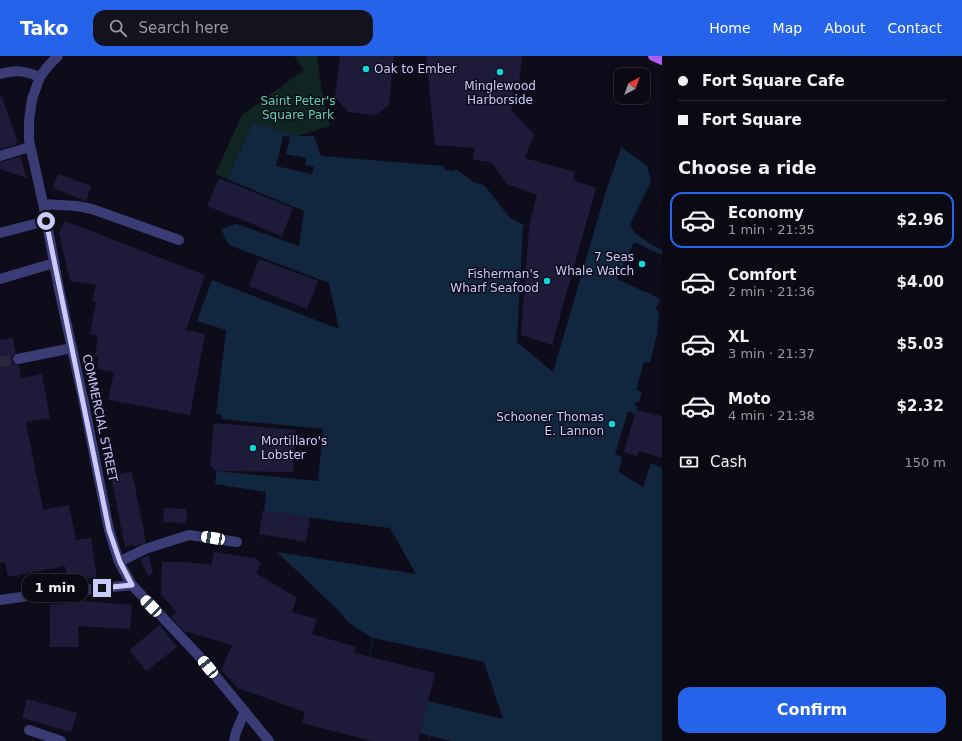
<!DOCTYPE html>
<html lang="en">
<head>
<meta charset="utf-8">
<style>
	body { margin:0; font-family:"DejaVu Sans",sans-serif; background:#13121d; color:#f1f3f6; height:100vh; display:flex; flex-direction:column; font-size:15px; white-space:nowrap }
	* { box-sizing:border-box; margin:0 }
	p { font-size:13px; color:#999aa0 }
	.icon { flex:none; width:22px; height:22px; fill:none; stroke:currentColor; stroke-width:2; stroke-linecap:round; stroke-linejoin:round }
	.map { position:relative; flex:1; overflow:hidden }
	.sheet { display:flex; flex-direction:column; background:#0a0914; width:300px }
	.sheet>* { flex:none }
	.top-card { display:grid; align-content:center; height:88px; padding:0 16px; background:#0a0914 }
	.needle { width:26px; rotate:41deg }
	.fabs { position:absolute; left:614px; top:12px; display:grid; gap:8px }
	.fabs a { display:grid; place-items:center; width:36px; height:36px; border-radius:8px; background:#0a0914; box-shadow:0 2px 6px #0003,0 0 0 1px #2a2a34; font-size:20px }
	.end { position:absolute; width:18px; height:18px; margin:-9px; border:5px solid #cccafb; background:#111; box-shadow:0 0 0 2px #111 }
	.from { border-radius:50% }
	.bubble { position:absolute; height:28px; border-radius:12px; background:#0a0914; box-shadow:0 2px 6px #0003,0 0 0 1px #2a2a34; font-size:13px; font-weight:700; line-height:28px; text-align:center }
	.car { position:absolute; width:12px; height:24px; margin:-12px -6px; border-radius:5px; box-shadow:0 0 3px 1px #0007; background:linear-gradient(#fff 24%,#345 0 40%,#fff 0 76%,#345 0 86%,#fff 0) }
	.top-card b { display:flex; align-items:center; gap:14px; height:38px; font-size:15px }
	.top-card b+b { border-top:1px solid #2a2a34 }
	.top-card i { width:10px; height:10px; background:#f1f3f6 }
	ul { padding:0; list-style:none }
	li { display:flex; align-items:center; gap:12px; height:56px; margin:0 8px 6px; padding:0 8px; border:2px solid transparent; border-radius:12px }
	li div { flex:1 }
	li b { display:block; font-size:15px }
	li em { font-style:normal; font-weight:700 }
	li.selected { border-color:#2563eb }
	li>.icon { width:36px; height:36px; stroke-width:1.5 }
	h2 { padding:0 16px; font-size:18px; line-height:48px }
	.pay { display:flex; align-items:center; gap:10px; height:44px; padding:0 16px; font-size:15px }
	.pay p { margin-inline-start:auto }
	.action { display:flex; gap:8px; margin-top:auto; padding:8px 16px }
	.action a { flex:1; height:46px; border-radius:12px; background:#2563eb; color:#fff; font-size:16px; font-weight:700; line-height:46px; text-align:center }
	header { display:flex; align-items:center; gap:24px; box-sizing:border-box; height:56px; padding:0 20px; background:#2563eb; color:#fff }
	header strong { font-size:19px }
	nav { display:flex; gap:22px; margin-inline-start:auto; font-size:14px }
	.search { width:280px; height:36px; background:#13121d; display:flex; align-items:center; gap:10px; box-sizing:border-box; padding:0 14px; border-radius:12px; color:#999aa0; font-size:15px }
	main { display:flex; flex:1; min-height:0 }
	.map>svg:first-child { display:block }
	.green { fill:#102422 }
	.water { fill:#11263f }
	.pier { fill:#0e0c1b }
	.building { fill:#1e1a3a }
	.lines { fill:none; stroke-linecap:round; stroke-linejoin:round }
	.minor-tunnel { stroke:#2a283d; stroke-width:10; stroke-dasharray:10 5; stroke-linecap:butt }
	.minor { stroke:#3b3c76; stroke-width:10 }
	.major { stroke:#b05af2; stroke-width:10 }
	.route { stroke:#cccafb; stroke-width:5 }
	.poi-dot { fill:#11d7df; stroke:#0e0c1b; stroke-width:1.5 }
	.labels { text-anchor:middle; stroke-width:3; stroke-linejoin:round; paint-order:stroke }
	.poi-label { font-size:12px; fill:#cccafb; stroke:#0e0c1b; text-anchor:end }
	.park-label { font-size:12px; fill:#5dd4af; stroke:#0e0c1b }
	.street-label { font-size:12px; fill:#cccafb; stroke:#0e0c1b }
</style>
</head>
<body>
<header>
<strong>Tako</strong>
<div class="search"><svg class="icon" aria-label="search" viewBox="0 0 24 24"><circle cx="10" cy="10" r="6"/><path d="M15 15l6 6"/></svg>Search here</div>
<nav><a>Home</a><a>Map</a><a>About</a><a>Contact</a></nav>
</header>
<main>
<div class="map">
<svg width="662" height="685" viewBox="0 0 662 685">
	<rect width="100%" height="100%" fill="#0e0c1b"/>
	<path class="green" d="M294,0H317L321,31L330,70L298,80L253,68L227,123L215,118L241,61L245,57L304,14Z"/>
	<path class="water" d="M253,67L298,80H314L321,100L444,110L445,114L454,115V113C463,116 468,123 475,127C479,128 482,128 485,130L510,162L529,171L606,135L627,75L660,93L647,167L649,172L662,181V199L645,235L660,243L662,246V685H428L429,680L420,677L423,665L362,650L372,582L349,567L339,555L277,496L257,494L264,456L266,436L215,428L222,359L216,358L226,274L197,265L212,224L229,189L221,173L227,123Z"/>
	<path class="pier" d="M627,73L662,93V134L649,166L651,171L662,178V194L649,187L636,178L630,169L651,125L647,110L621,91Z
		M283,80L290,81L286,98L306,102L305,109L314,111L312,118L276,110Z
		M227,123L304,155L299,190L237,168L221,173Z
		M606,135L553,316L517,286L523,169L529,171Z
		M634,186L662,199L645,236L617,223Z
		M229,189L329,227L339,273L212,224Z
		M660,243L662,246V412L651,407L643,431L619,416L622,401L615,398L628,355L635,358L638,350L634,349L635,346H639L642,336L636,334L644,306L650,307L657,278L659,257L656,253Z
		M221,363L323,373L318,425L216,415Z
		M264,456L390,472L416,518L277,496L257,494Z
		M373,582L484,606L503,663L365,630Z
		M430,680L452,685H428Z"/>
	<path class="building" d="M340,0H394L389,49L375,59L348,56L335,41Z
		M426,0H522L519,27H514L511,54L534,78L525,102L575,116L573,124L596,132L552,289L521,279L529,171L537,139L507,128L491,106L473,104L475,92L435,89Z
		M0,41H2L18,87H15L16,89L0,93Z
		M20,101L27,122L0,113V106Z
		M58,118L91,130L86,145L53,132Z
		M219,122L293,152L282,180L207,150Z
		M65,165L205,219L186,274L205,278L190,359L108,344L114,316L97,313L99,301H95L98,280L90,278L96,246L92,245L96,229L70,225L59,177Z
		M259,203L318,225L307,253L249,230Z
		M13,282L16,297L14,298L12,301V305L13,308L19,309L21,322L42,318L50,362L26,366L43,454L69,449L76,484L91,482L97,521L68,526L65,510L8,521L5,506L0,507V284Z
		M636,354L662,360V402L639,395L637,400L624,396Z
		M214,367L296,374L293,416L216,415L210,409Z
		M132,416L146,486L134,491L133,489L125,491L111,420Z
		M164,452L187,453L186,467L163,466Z
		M263,454L310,461L306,486L259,478Z
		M214,496L255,502L261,507L256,517L297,542L292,556L317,563L312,578L356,591L354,597L435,617L418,685H371L302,667L305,656L238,632L221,614L232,589L184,575L171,561L177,556L161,538L162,506H186L211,509Z
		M149,499L153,518L148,520L140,503Z
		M71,544L132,549L130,573L78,570L79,591H50V548L71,547Z
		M160,569L177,591L146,615L129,594Z
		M27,643L77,657L71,676L22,662Z"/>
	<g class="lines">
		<path class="minor-tunnel" d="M0,306L18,303"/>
		<path class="minor" d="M58,0L48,10L40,21L32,43L29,65V84L44,152L59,233L84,347L109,474L119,506L132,529L199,600L269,685
			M0,18C15,13 25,15 40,21
			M0,100L30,91
			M43,148L77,150L92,153L179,184
			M0,177L46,165
			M0,223L54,207
			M18,303L72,292
			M119,506L145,493L189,479L237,486
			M0,544L28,540L132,529
			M29,674L61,685
			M234,685L236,676L245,655"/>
		<path class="major" d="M653,0L662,4"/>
	</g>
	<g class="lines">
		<path class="route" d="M46,165L109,474L120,506L132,529L102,532"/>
	</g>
	<g class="poi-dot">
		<circle cx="366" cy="13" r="4"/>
		<circle cx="500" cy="16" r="4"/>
		<circle cx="642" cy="208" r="4"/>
		<circle cx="547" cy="225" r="4"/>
		<circle cx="612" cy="368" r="4"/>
		<circle cx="253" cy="392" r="4"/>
	</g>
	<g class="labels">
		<g class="poi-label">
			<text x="374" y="17" text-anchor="start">Oak to Ember</text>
			<text x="500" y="34" text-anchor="middle">Minglewood<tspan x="500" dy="14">Harborside</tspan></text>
			<text x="634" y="205">7 Seas<tspan x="634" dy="14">Whale Watch</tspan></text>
			<text x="539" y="222">Fisherman's<tspan x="539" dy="14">Wharf Seafood</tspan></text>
			<text x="604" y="365">Schooner Thomas<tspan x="604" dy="14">E. Lannon</tspan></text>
			<text x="261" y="389" text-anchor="start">Mortillaro's<tspan x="261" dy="14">Lobster</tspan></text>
		</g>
		<g class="park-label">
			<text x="298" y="49">Saint Peter's<tspan x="298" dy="14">Square Park</tspan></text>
		</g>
		<g class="street-label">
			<text transform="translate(100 362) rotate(78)" y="4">COMMERCIAL STREET</text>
		</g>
	</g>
</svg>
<div class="fabs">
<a><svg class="needle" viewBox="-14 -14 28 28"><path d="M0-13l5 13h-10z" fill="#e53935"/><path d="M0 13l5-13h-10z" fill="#999aa0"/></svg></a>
</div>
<i class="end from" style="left:46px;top:165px"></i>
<i class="end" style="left:102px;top:532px"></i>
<div class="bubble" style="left:22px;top:518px;width:66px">1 min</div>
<i class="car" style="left:213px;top:482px;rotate:279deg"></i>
<i class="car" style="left:151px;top:550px;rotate:316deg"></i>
<i class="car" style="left:208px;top:611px;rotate:321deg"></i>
</div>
<section class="sheet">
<div class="top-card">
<b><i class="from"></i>Fort Square Cafe</b>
<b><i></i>Fort Square</b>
</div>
<h2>Choose a ride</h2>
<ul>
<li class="selected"><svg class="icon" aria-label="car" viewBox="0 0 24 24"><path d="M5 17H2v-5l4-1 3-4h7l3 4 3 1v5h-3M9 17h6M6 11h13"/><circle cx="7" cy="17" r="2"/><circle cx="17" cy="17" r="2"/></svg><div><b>Economy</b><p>1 min · 21:35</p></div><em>$2.96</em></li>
<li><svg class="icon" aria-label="car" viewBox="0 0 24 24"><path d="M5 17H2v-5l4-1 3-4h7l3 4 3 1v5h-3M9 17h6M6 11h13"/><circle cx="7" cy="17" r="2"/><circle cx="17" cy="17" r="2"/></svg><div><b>Comfort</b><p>2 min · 21:36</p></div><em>$4.00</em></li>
<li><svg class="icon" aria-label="car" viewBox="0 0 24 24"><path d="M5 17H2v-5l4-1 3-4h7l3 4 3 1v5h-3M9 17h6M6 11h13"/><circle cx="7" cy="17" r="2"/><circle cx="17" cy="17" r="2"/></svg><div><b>XL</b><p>3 min · 21:37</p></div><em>$5.03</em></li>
<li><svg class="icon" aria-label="car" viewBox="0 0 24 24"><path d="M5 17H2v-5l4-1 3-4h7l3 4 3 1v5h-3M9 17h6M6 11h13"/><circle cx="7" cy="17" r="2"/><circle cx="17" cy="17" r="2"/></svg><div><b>Moto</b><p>4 min · 21:38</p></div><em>$2.32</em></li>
</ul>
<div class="pay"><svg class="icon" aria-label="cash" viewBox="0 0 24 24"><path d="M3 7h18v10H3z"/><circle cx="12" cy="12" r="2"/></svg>Cash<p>150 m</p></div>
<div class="action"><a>Confirm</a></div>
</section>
</main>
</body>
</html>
